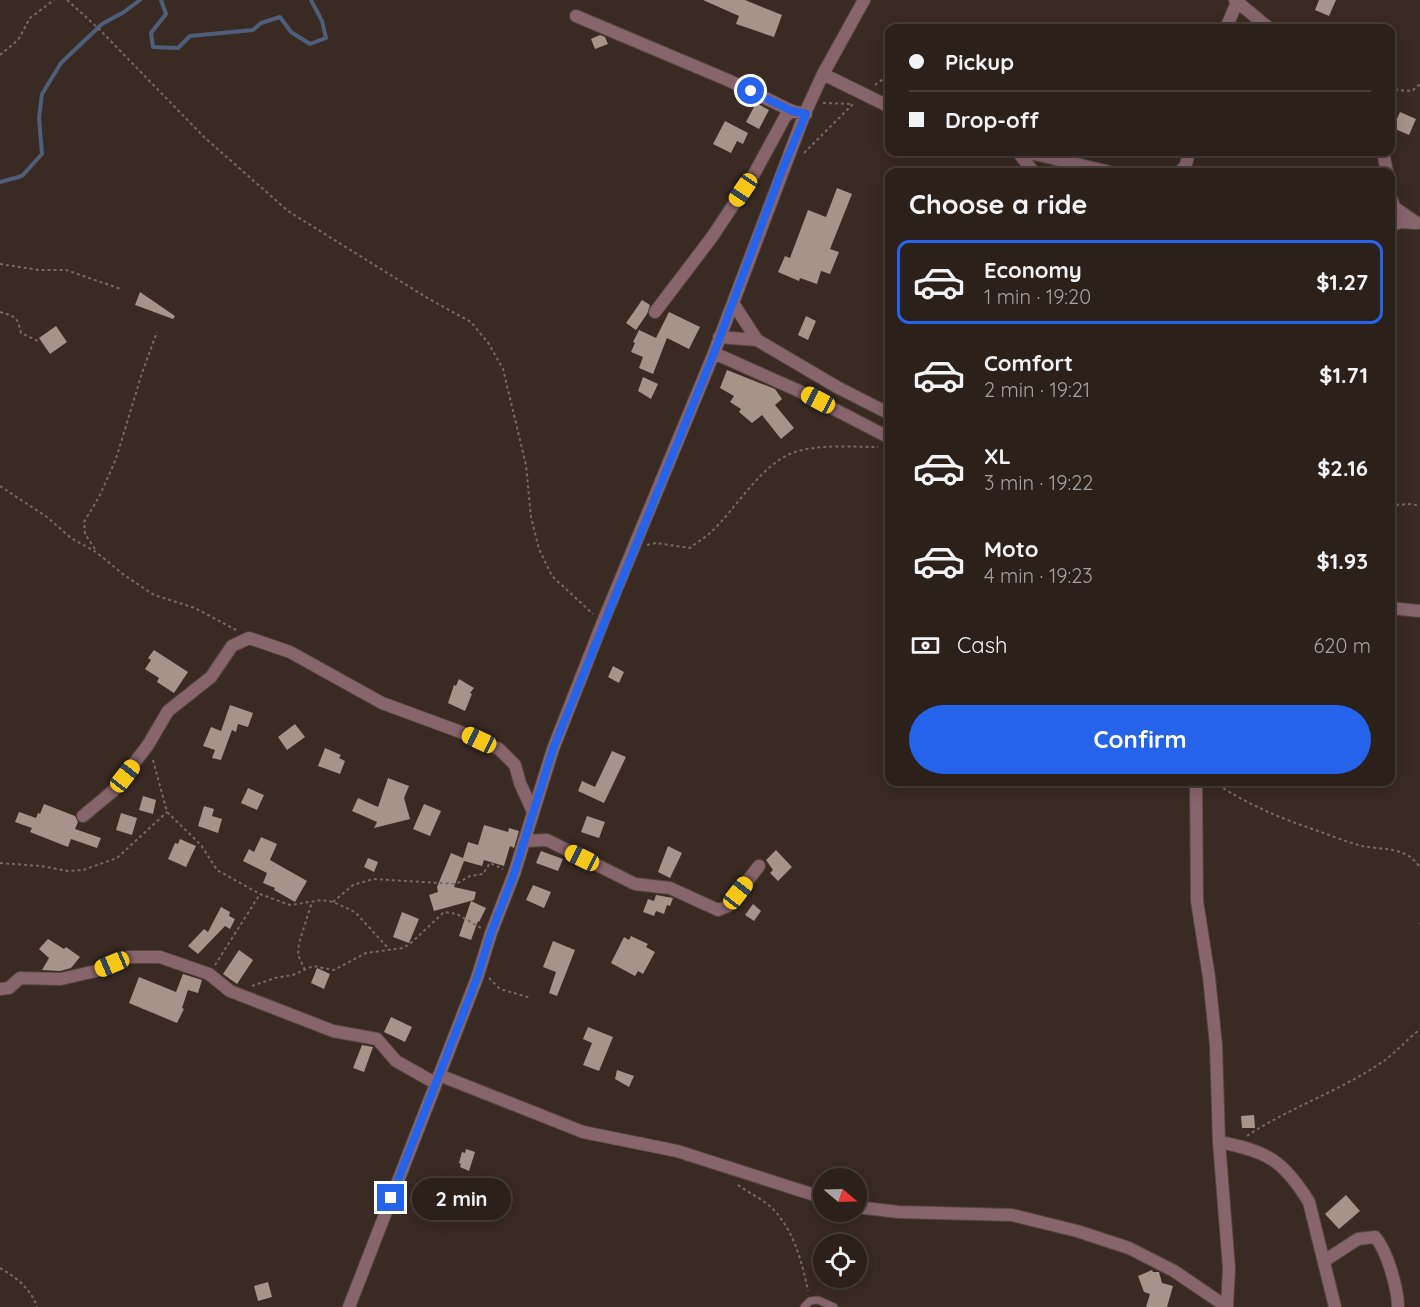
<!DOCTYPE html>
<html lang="en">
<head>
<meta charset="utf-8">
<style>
	body { margin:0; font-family:Quicksand,sans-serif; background:#332823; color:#f1f3f6; height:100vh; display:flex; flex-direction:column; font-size:22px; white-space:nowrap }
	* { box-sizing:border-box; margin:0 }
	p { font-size:20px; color:#a6a3a2 }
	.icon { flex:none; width:33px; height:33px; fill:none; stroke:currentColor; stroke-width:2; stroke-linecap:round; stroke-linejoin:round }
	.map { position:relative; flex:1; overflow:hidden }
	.drawer { position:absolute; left:885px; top:168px; width:510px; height:618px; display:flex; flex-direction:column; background:#2b201a; border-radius:12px; box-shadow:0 3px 15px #0003,0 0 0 2px #473e39 }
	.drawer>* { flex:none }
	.top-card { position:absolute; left:885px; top:24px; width:510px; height:132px; border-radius:12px; box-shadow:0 3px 15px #0003,0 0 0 2px #473e39; display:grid; align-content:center; height:132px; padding:0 24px; background:#2b201a }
	.needle { width:39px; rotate:109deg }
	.controls { position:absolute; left:813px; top:1168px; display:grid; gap:12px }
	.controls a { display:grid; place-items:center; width:54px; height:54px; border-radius:50%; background:#2b201a; box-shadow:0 3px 15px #0003,0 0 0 2px #473e39; font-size:30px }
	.end { position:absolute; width:27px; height:27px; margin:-14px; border:8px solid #2563eb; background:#fff; box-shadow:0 0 0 3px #fff }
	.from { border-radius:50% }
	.bubble { position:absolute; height:42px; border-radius:21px; background:#2b201a; box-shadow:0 3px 15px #0003,0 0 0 2px #473e39; font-size:20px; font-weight:800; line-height:42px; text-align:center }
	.car { position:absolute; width:18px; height:36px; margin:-18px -9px; border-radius:8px; box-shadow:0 0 4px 2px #0007; background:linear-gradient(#f5c518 24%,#345 0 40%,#f5c518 0 76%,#345 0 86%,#f5c518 0) }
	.top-card b { display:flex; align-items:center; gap:21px; height:57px; font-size:22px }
	.top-card b+b { border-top:2px solid #473e39 }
	.top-card i { width:15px; height:15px; background:#f1f3f6 }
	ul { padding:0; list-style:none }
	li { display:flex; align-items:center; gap:18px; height:84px; margin:0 12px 9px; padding:0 12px; border:3px solid transparent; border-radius:12px }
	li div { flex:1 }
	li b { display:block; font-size:22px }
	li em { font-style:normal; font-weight:800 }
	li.active { border-color:#2563eb }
	li>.icon { width:54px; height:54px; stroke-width:1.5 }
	h2 { padding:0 24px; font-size:27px; line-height:72px }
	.pay { display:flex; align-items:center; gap:15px; height:66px; padding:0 24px; font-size:22px }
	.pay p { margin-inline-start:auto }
	.cta { display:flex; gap:12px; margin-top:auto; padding:12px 24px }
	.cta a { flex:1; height:69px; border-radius:36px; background:#2563eb; color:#fff; font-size:24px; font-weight:800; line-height:69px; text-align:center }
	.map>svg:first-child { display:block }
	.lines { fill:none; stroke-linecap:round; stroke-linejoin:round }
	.stream { stroke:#4f5f79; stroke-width:4 }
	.building { fill:#a6948b }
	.lane-casing { stroke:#54463f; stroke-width:9 }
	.street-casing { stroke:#54463f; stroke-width:14 }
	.path { stroke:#776a63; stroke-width:2; stroke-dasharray:3 3; stroke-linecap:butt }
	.lane { stroke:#88646d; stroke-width:7 }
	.street { stroke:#88646d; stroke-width:12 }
	.route { stroke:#2563eb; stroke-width:8 }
</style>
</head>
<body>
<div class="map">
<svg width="1420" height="1307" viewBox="0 0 1420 1307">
	<rect width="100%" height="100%" fill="#392a23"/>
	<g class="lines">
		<path class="stream" d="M161,0L166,14L151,33L153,47L178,48L190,36L253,30L261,23L280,17L291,32L310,44L326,38L322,21L311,0
			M0,182L22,176L42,154L39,118L42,94L61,63L102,24L124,12L140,0"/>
	</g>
	<path class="building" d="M703,0H745L782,15L774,37L736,24L739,16Z
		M1319,0H1336L1329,16L1315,10Z
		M600,35L605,37L608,44L595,49L591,39Z
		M756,103L769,110L759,129L746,122Z
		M1400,112L1416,119L1409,135L1393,128Z
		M725,121L748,133L743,144L737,141L731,153L713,144Z
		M837,188L852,194L830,249L839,252L830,274L821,271L817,284L800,278L799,281L778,272L785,256L790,258L808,210L826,217Z
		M140,292L175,316L173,319L135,305Z
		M642,300L650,305L647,314L636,330L626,323Z
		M669,312L700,327L689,349L667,338L653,374L639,368L643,357L631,352L635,343L633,342L639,330L656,338Z
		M806,316L816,321L808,340L798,335Z
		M56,326L67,342L50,354L39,338Z
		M727,370L775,389L782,399L775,405L794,428L781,439L762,415L752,423L739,412L741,409L730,402L734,396L720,388Z
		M643,377L658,384L651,399L638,391Z
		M154,650L188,672L174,693L157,682L159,678L145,669L151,660L148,658Z
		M613,666L624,672L619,683L608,677Z
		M459,679L474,688L470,693L472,694L465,711L448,703L454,685L456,686Z
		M230,705L253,713L248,727L238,724L236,732L232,730L221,760L212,758L215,750L203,746L211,727L221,731Z
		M295,724L305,737L287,750L278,737Z
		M325,748L341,755L339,758L345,761L340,774L318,766Z
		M612,751L626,757L604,803L578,791L582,781L595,787Z
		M388,778L409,786L404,798L410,819L374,828L377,822L352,811L358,798L378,807Z
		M248,788L264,795L257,810L241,803Z
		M143,796L156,800L153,814L139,810Z
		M44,804L75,816L78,822L75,829L101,838L97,848L71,839L68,847L30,832L32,828L15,822L19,812L36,818L38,813L40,814Z
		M424,804L441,811L430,836L413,829Z
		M204,806L214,809L212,816L222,819L218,833L198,826Z
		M121,813L137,818L132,835L116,830Z
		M587,816L605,822L599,838L581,832Z
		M484,825L508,832L509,828L519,831L514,848L510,846L504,866L484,860L482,866L464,861L454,887L476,892L474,900L434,911L429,895L438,892L437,887L451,853L463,858L468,842L478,845Z
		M261,837L277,844L270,860L307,881L295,902L274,890L275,888L263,883L267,873L243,861L249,849L254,852Z
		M180,839L196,846L186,867L168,859L175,843L178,844Z
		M668,846L682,853L670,878L658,872Z
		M776,850L792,867L778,881L770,873L773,870L766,860Z
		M541,851L563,859L558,871L536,863Z
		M368,858L378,862L374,872L364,867Z
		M533,885L551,892L544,908L526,900Z
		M656,895L673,898L670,906L667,905L664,914L656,911L654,916L643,912L648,899L654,901Z
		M471,901L486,908L479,922L478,921L471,940L459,936Z
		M753,904L761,911L754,921L745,915Z
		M221,907L230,912L229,916L235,919L230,929L225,926L198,954L188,946L204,929L208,932Z
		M402,912L419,919L409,943L393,937Z
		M631,936L648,944L646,947L655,952L643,974L638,971L635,976L611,963L624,937L629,940Z
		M48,939L64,949L66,947L80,957L71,968L60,971L42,970L49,958L39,949Z
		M553,941L575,950L557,996L549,993L556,972L543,967Z
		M239,950L253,960L237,984L223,974Z
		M317,968L330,974L324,989L311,983Z
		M183,974L202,980L198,993L188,990L182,1008L184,1009L177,1023L129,1003L139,977L176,992Z
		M391,1017L412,1027L405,1042L384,1032Z
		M588,1027L613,1037L599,1071L583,1065L592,1043L583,1039Z
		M362,1045L373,1047L364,1072L353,1068Z
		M617,1070L634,1076L629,1087L615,1079Z
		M1254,1115L1255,1128H1242L1241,1116Z
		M466,1149L475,1152L469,1171L460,1167L461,1164L459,1163L462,1152L465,1153Z
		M1346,1195L1360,1211L1339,1229L1325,1214Z
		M1152,1270L1153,1272H1159L1162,1283L1173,1286L1167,1307H1146L1150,1294L1144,1292L1138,1276Z
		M268,1282L272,1297L258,1301L254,1286Z"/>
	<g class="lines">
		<defs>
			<path id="lane" d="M804,1307L810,1301L818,1300L834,1307"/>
			<path id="street" d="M1235,0L1269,28
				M576,16L730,81L792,111
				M1226,28L1238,0
				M823,74L890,107
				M1018,152L1032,170V172
				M1026,152L1110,172
				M1383,152L1387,172
				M1180,172L1186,165L1189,152
				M1390,196L1395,208L1417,223
				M1390,226L1400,222L1416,223
				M733,303L757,340L837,387L890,414
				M655,312L712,237L754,174L785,117L792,111L806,114
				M719,337L757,340
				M714,353L799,391L890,438
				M1390,608L1420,611
				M83,816L113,791L148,745L168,711L211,677L232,646L249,638L290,652L382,703L458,731L499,749L515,765L520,783L533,812
				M524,841L547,840L635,884L670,888L718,910L728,906L759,866
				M0,989L9,988L20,978L61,979L96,971L128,957H160L209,974L230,991L333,1031L377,1039L396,1061L435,1083
				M439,1075L583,1132L677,1151L824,1198
				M1219,1142C1267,1151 1283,1160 1309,1202L1335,1307
				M856,1207L899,1212L1012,1215L1077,1231L1129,1248L1174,1271L1227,1307L1229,1268L1219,1142L1216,1045L1209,977L1197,901L1196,782
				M1324,1261L1358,1239L1375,1237C1387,1250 1398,1289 1398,1307
				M349,1307L477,978L491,933L514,874L553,749L602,624L714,353L805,113L823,74L864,0"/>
		</defs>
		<use href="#lane" class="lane-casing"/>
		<use href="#street" class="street-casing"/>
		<path class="path" d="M67,0L98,28L204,137L288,211L429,299L471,322L489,344L503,369L526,465L531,517L539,549L552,576L593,614
			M0,55L18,40L30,18L54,0
			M875,85L890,74
			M1390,86L1398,90L1412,91L1420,84
			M823,103L853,104
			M804,153L855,102
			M0,264L39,270H66L121,289
			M0,312C16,317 17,316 21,333L38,341
			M0,486L47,517L71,538L96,552L124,575L154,595L195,608L236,630
			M1390,505L1411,504L1420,506
			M647,545L656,543L690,548C696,543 703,539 709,534C735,511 761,463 795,452C821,444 851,447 878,447
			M95,549L85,534L84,522L99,497L116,459L142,373L157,332
			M153,760L167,812L201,845L217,870L260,894L290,905L322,900L333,902L355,912L389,949
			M1213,782C1249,805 1277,817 1318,831C1332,836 1347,842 1362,846C1382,850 1407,846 1420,868
			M0,863L41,866L68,871L83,870L117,858L167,812
			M333,902L353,885L373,879L456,884L470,876L483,874L490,863L503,869
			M1420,923V924
			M215,965L260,894
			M305,970L298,955L299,943L312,902
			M489,978L500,989L531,998
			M252,986L275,978L293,975L313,966L334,970L366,953L403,948L411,943L444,912L457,914L481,928
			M1247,1136C1290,1107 1343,1090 1385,1060C1397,1051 1408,1039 1420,1029
			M738,1185C749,1193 764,1200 773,1209C794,1231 802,1262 808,1291
			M0,1268C16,1277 31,1289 37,1307"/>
		<use href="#lane" class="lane"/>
		<use href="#street" class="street"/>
	</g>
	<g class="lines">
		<path class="route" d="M391,1198L477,978L491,933L514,874L553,749L714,353L781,173L806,114L792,111L751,91"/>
	</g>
</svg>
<div class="controls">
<a><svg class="needle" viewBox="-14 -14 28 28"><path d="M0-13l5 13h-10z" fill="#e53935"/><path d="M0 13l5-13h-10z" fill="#a6a3a2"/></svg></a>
<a><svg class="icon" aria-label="locate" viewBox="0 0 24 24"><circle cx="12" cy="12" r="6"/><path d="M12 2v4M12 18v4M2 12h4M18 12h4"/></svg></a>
</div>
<i class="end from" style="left:751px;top:91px"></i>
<i class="end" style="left:391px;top:1198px"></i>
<div class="bubble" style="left:412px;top:1178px;width:99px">2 min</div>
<i class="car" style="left:743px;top:190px;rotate:214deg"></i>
<i class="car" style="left:818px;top:400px;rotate:298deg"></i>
<i class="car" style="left:479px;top:740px;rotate:295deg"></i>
<i class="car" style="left:125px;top:776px;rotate:38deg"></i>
<i class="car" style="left:582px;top:858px;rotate:296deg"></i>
<i class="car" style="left:738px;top:893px;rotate:38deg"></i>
<i class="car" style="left:112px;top:964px;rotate:247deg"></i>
<div class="top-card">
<b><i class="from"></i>Pickup</b>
<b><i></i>Drop-off</b>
</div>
<section class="drawer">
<h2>Choose a ride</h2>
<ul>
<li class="active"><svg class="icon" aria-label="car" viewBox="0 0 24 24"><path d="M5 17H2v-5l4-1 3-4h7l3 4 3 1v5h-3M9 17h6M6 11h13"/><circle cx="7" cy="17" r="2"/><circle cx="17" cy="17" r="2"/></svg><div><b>Economy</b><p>1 min · 19:20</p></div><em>$1.27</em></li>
<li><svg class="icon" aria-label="car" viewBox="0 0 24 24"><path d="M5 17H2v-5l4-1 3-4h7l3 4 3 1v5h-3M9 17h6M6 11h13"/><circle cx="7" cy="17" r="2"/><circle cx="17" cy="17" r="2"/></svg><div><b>Comfort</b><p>2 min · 19:21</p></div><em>$1.71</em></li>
<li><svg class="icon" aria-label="car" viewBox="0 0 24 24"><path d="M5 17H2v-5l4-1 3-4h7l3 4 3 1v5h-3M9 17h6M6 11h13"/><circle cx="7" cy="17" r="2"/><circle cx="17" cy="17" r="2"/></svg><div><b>XL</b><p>3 min · 19:22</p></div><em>$2.16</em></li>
<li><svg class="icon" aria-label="car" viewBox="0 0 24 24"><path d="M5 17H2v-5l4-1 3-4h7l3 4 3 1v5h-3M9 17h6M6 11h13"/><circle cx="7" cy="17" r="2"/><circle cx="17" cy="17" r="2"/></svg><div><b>Moto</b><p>4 min · 19:23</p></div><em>$1.93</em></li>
</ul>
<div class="pay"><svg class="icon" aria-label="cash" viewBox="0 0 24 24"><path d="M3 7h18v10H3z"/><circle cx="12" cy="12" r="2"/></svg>Cash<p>620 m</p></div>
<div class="cta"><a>Confirm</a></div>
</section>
</div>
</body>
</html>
